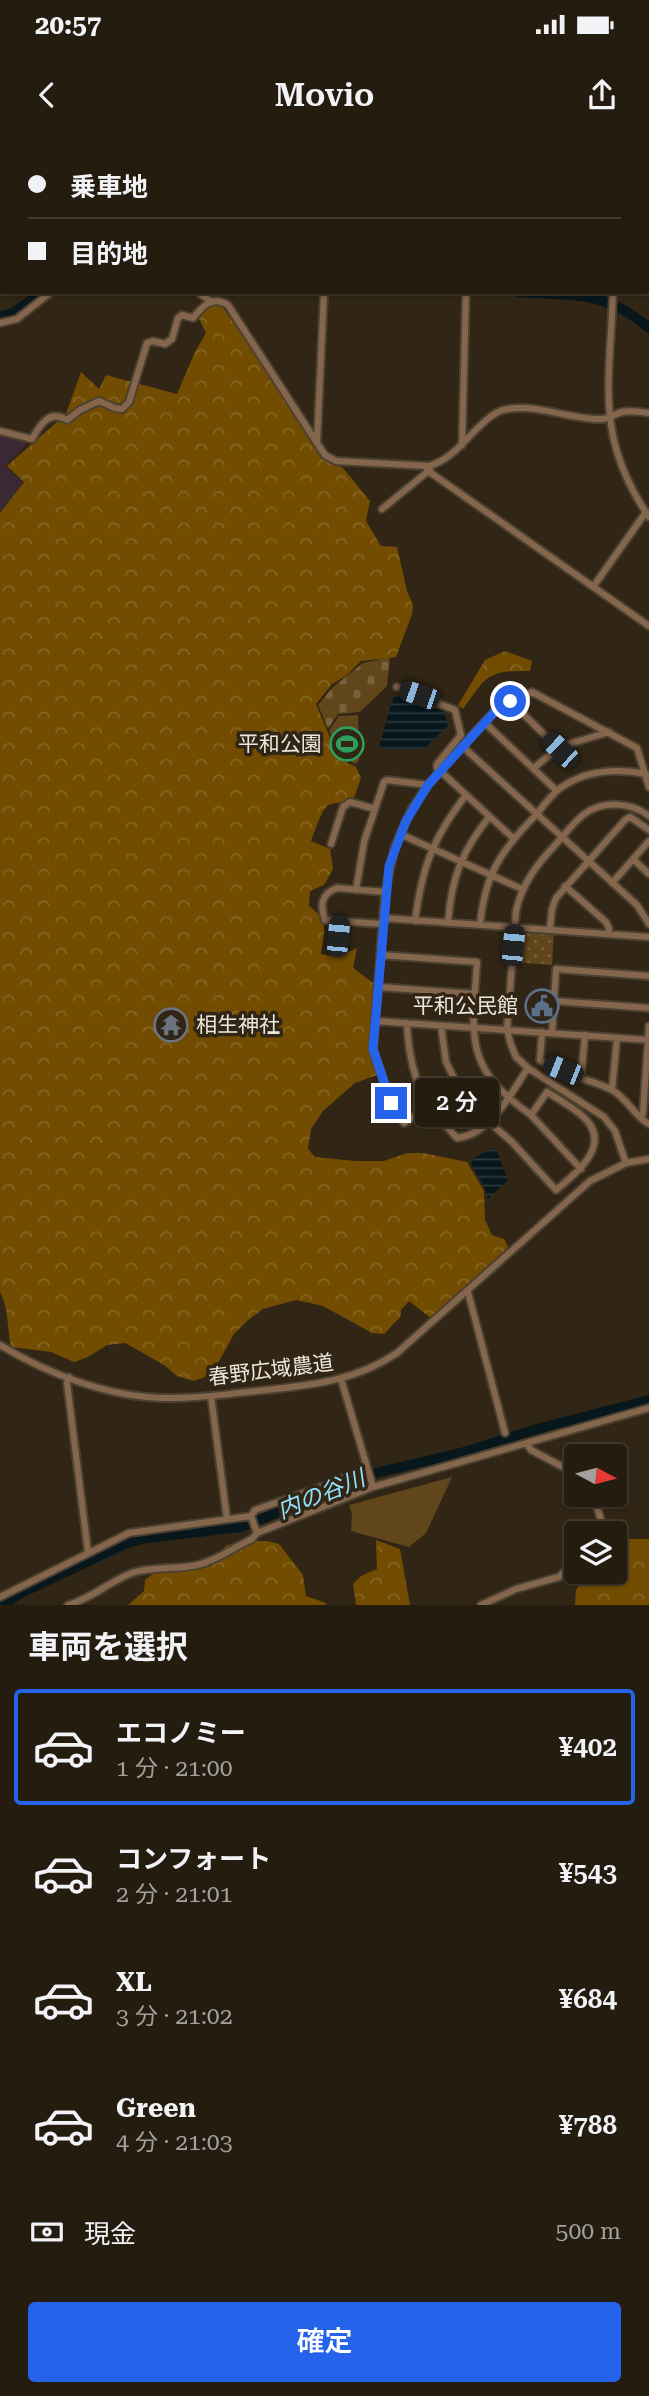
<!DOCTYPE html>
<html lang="ja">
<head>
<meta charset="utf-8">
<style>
	body { margin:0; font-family:"Roboto Serif","Noto Sans JP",serif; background:#2d2519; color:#f1f3f6; height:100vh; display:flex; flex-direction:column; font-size:26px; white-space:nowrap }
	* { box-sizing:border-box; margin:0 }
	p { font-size:23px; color:#a3a19f }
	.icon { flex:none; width:38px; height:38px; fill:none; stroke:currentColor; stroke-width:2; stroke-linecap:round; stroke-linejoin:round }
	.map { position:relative; height:1465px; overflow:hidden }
	.sheet { display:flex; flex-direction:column; background:#251c10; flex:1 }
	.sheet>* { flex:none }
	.hud { position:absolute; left:0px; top:0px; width:649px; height:154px; box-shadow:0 2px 5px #0004,0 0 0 2px #423a30; display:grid; align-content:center; height:154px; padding:0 28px; background:#251c10 }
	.needle { width:46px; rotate:97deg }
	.fabs { position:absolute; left:564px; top:1304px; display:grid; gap:14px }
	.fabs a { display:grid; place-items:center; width:63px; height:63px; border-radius:7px; background:#251c10; box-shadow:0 2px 5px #0004,0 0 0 2px #423a30; font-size:35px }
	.end { position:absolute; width:32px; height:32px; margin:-16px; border:9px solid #2563eb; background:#fff; box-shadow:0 0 0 4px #fff }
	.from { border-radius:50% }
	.bubble { position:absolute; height:49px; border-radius:7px; background:#251c10; box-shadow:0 2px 5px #0004,0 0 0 2px #423a30; font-size:23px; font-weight:600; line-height:49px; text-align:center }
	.car { position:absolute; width:21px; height:42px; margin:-21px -10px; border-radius:9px; box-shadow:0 0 5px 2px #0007; background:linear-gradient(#222 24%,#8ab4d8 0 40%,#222 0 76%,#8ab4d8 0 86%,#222 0) }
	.hud b { display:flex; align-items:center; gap:24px; height:66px; font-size:26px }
	.hud b+b { border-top:2px solid #423a30 }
	.hud i { width:18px; height:18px; background:#f1f3f6 }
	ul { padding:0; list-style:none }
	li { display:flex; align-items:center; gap:21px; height:116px; margin:0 14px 10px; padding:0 14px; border:4px solid transparent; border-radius:7px }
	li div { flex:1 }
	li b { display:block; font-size:26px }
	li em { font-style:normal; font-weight:600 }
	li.on { border-color:#2563eb }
	li>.icon { width:63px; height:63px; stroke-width:1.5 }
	h2 { padding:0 28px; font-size:32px; line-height:84px }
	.pay { display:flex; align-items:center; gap:18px; height:77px; padding:0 28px; font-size:26px }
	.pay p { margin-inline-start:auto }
	.button { display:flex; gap:14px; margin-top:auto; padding:14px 28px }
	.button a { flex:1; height:80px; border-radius:7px; background:#2563eb; color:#fff; font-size:28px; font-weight:600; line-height:80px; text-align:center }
	.status { display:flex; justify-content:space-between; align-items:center; height:49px; padding:0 35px; background:#251c10; direction:ltr }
	.status svg { height:19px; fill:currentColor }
	header { display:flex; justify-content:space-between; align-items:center; height:91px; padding:0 28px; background:#251c10; font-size:32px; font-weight:600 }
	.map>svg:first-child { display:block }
	.education { fill:#3a2934 }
	.grass { fill:url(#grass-dots) }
	.forest { fill:url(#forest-crowns) }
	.cemetery { fill:url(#cemetery-stones) }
	.pitch { fill:#61461b }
	.water { fill:url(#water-rules) }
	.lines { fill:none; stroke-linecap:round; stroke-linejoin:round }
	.stream { stroke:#08171c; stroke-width:2 }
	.canal { stroke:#08171c; stroke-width:6 }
	.river { stroke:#08171c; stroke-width:10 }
	.minor-casing { stroke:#4c4131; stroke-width:10 }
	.major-casing { stroke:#4c4131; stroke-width:10 }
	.minor { stroke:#84664d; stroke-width:6 }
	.major { stroke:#e1a36e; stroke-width:7 }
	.route { stroke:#2563eb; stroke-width:9 }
	.labels { text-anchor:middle; stroke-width:7; stroke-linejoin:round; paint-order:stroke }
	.poi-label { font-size:21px; fill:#efe7dd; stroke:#312615; text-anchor:end }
	.street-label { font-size:21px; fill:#efe7dd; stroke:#312615 }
	.water-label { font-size:23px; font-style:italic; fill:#90e1ff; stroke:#312615 }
</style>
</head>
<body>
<div class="status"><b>20:57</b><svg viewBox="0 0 49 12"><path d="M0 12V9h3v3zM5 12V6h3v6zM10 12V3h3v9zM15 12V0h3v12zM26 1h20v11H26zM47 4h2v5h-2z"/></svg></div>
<header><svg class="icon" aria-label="back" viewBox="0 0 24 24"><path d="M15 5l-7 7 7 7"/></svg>Movio<svg class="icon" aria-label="share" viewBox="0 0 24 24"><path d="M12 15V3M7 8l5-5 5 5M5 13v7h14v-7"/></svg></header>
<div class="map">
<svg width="649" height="1465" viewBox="0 0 649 1465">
	<defs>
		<pattern id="grass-dots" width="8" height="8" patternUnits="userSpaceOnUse" patternTransform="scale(1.75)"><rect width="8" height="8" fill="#61461b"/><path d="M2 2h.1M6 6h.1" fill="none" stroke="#78613c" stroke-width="1.8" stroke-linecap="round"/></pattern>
		<pattern id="forest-crowns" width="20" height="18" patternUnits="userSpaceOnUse" patternTransform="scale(1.75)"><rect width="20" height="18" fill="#724c00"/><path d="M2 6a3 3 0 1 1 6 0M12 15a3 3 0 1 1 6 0" fill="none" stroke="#866625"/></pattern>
		<pattern id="cemetery-stones" width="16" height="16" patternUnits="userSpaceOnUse" patternTransform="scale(1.75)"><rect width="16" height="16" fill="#61461b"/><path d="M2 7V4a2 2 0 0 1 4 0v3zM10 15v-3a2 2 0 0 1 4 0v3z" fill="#78613c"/></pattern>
		<pattern id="water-rules" width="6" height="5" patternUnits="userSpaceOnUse" patternTransform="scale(1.75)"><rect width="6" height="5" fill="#08171c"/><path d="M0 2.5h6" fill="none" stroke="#2c393d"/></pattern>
	</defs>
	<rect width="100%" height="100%" fill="#312615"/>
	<path class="education" d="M0,294L29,301L5,326L23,343L0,372Z"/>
	<path class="grass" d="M518,789L554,792L552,825L515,822Z"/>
	<path class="forest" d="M221,165L264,226L323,319L343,328L370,361L366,381L381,406L397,407L407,451L413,465L412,474L396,517L361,521L346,536L332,544L316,564L339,619L356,627L361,638L354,658C345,663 340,662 331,664C321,667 315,692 311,701L330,709L333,729L324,745L310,751L309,766C330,781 324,791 321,814L337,817L357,808L353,828L376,845L370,910L377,935L355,943L323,971L311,989L308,1009L315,1017L355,1021H384L407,1013H423L467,1022L484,1051L485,1080L492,1095L504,1099L508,1106L500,1120L432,1179L409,1161L401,1170V1176L384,1194L372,1193L323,1166L296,1160L263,1169L247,1181L234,1194L212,1234L194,1241L177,1236L164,1225L125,1203L107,1205L88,1217L74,1222L51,1212L11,1207C7,1188 9,1169 0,1152V373L24,342L7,326L66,274L81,232L99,249L106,235L177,254L195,212L206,193L199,179C205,169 210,166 221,165Z
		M505,511L532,521L530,531C487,530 487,536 463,569L458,565L485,520Z
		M620,1399H649V1465H575L576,1450L586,1432H614V1404Z
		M376,1400L400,1409L410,1465H356L353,1444L361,1436L377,1429Z
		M247,1401H267L279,1404L303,1435L306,1456L326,1463V1465H128L144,1451L145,1440L153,1434L215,1416L227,1405Z"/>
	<path class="cemetery" d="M390,517L387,546L360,572L338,574L328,589L318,565L333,547L363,523Z"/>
	<path class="pitch" d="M358,575L359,620L356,624L342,617L329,591L339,576Z
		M452,1337L426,1393L409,1407L351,1391L352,1374L349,1365Z"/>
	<path class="water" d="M394,555L444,571L448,586L424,609L386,610L379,606Z
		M492,1008L498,1013L508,1040L488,1059L484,1046L471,1024L474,1018Z"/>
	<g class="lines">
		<path class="stream" d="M544,2V0"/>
		<path class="canal" d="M148,2L150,0
			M0,119H2"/>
		<path class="river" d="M211,2L213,0
			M519,152C573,156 606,150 649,188
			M0,177L13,173L42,152
			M3,1465L19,1454L127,1403L147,1398L241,1387L324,1354L359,1337L468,1311L537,1289L649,1260"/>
		<defs>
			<path id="minor" d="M192,0L194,2
				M329,2V0
				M471,2V0
				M620,2V0
				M648,38H649
				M198,152L210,161
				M613,152C610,243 594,296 649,377
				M0,183L17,179L51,152
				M0,291L32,299C40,285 49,269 67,280L80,270L99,261L115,268L122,269L129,262L147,203L153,201L165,204L172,199L178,178L182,175L193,178C203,166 212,155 228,165L317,303L325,315L336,321L429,326C459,317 472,287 496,273C523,258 571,281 602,279C609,278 615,274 622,272C630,270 640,272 649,273
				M317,303L324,152
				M462,305L466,152
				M429,326L431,333L649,486
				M382,369L426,333L429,326
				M593,447L646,372
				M397,547L455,570L461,595L437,624V628L513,698
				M510,561L560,610
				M484,582L557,651
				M462,606L637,765L649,784
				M534,628L547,617L569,604L609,592
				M400,694L522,749
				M331,704L343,667L350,662L375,669
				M633,719L649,734
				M612,743L649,701
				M565,746L606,782L609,788L608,794
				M356,750L364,702L384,642L387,640L428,645
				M383,778L649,797
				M339,781L325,780C320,765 321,754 337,748L385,752
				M415,781C422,727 433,698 466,655
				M448,783C451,739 462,711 489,677
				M480,784C485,735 500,712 534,677C542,668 549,657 559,649C585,630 615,628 646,634
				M550,789L552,769L556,758L625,680L630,677L649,690
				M336,812L339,781L382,784
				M380,815L477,822C472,897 463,927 531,975
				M379,847L475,854
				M554,861L649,868
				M375,881L649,900
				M407,883C408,910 414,945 431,968C439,979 448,988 457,998C492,994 510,954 528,928
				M441,886L446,922L462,954L475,970L511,1001L556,1050C579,1031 615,1002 580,974C570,966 558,959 547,952L531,975L581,1029
				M542,892L540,920C560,936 590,938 612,950C627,958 634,976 649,984
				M552,893L556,829L649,836
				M581,938L585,895
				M612,950L617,898
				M429,966L404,983L391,963L373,909L385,752L395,706L412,668L428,645L462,606L499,567L532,552L637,608L649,647
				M641,978L643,973L649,886
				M626,1023L615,991L604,977L528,928L516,917L511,905L507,890L516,771C522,743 538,723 557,703C565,694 574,682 583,675C602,660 631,662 649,676
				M468,1152L505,1293
				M0,1205C48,1234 108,1257 165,1258C199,1259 233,1253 266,1250C314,1245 357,1240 397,1213L590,1041L626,1023L649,1019
				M69,1237L67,1243L88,1412
				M341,1239L373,1347
				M211,1256L227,1379
				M527,1304L531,1310L576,1334
				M593,1354L605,1393
				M251,1376L257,1393
				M0,1457L129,1393L251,1376L255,1370L327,1345L367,1327
				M68,1465C91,1459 110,1441 132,1433C153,1426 176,1430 197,1425C216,1421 234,1407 252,1399L257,1393L373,1347L649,1268
				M481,1465L516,1449L559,1437L576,1420"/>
			<path id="major" d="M155,2L158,0
				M0,123H2"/>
		</defs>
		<use href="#minor" class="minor-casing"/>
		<use href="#major" class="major-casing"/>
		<use href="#minor" class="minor"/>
		<use href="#major" class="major"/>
	</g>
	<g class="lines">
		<path class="route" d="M391,963L373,909L389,726L406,681L428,645L499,567L510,561"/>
	</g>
	<defs>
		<symbol id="stadium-ring" viewBox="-11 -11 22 22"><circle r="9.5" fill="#312615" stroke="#2e9e5b" stroke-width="1.5"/><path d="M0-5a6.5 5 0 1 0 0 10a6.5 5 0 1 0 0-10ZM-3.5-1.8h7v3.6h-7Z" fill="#2e9e5b"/></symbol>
		<symbol id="civic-ring" viewBox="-11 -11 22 22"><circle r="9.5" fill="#312615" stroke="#5c6f8a" stroke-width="1.5"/><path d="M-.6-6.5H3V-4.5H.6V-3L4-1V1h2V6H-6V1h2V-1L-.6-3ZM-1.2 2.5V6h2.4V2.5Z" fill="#5c6f8a"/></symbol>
		<symbol id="temple-ring" viewBox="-11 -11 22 22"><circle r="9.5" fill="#312615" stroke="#6b7280" stroke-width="1.5"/><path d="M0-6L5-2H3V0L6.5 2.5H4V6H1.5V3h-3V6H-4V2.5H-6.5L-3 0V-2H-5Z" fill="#6b7280"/></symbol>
	</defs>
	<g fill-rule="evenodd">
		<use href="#stadium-ring" x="328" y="585" width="38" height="38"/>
		<use href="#civic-ring" x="523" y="847" width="38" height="38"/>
		<use href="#temple-ring" x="152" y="866" width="38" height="38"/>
	</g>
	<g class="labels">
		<g class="poi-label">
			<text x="322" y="611">平和公園</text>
			<text x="518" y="873">平和公民館</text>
			<text x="196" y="892" text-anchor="start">相生神社</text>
		</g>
		<g class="street-label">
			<text transform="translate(271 1230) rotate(-7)" y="7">春野広域農道</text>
		</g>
		<g class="water-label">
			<text transform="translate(321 1354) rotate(-22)" y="8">内の谷川</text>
		</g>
	</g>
</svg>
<div class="fabs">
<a><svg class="needle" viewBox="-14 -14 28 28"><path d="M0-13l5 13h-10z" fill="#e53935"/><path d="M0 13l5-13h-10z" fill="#a3a19f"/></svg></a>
<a><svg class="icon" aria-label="layers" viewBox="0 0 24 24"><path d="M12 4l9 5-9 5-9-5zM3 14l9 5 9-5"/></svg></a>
</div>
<i class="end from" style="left:510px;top:561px"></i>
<i class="end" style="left:391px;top:963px"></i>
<div class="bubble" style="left:415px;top:938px;width:84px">2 分</div>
<i class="car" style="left:419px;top:555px;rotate:289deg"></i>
<i class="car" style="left:560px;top:610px;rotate:314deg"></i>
<i class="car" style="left:338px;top:796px;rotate:5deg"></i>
<i class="car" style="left:513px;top:805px;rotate:5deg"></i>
<i class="car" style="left:563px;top:930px;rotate:292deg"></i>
<div class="hud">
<b><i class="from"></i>乗車地</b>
<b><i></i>目的地</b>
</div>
</div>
<section class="sheet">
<h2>車両を選択</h2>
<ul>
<li class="on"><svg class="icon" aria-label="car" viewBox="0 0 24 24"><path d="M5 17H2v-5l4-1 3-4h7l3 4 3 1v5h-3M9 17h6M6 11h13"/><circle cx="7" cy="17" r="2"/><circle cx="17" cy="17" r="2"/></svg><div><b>エコノミー</b><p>1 分 · 21:00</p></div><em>¥402</em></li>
<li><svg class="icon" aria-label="car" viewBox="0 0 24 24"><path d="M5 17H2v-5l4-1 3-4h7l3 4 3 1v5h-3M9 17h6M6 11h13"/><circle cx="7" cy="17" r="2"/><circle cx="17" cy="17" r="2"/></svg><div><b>コンフォート</b><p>2 分 · 21:01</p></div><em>¥543</em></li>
<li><svg class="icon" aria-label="car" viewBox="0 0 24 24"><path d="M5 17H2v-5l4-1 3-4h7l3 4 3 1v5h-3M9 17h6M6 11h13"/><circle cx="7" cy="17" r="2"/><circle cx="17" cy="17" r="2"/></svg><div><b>XL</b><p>3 分 · 21:02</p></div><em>¥684</em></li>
<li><svg class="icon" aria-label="car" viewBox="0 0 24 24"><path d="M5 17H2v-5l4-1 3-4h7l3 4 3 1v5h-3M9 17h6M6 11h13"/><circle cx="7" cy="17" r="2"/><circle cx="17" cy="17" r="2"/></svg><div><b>Green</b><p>4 分 · 21:03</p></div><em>¥788</em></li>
</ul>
<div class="pay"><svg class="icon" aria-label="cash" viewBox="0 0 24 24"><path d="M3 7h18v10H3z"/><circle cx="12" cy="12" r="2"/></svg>現金<p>500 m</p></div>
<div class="button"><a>確定</a></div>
</section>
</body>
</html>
